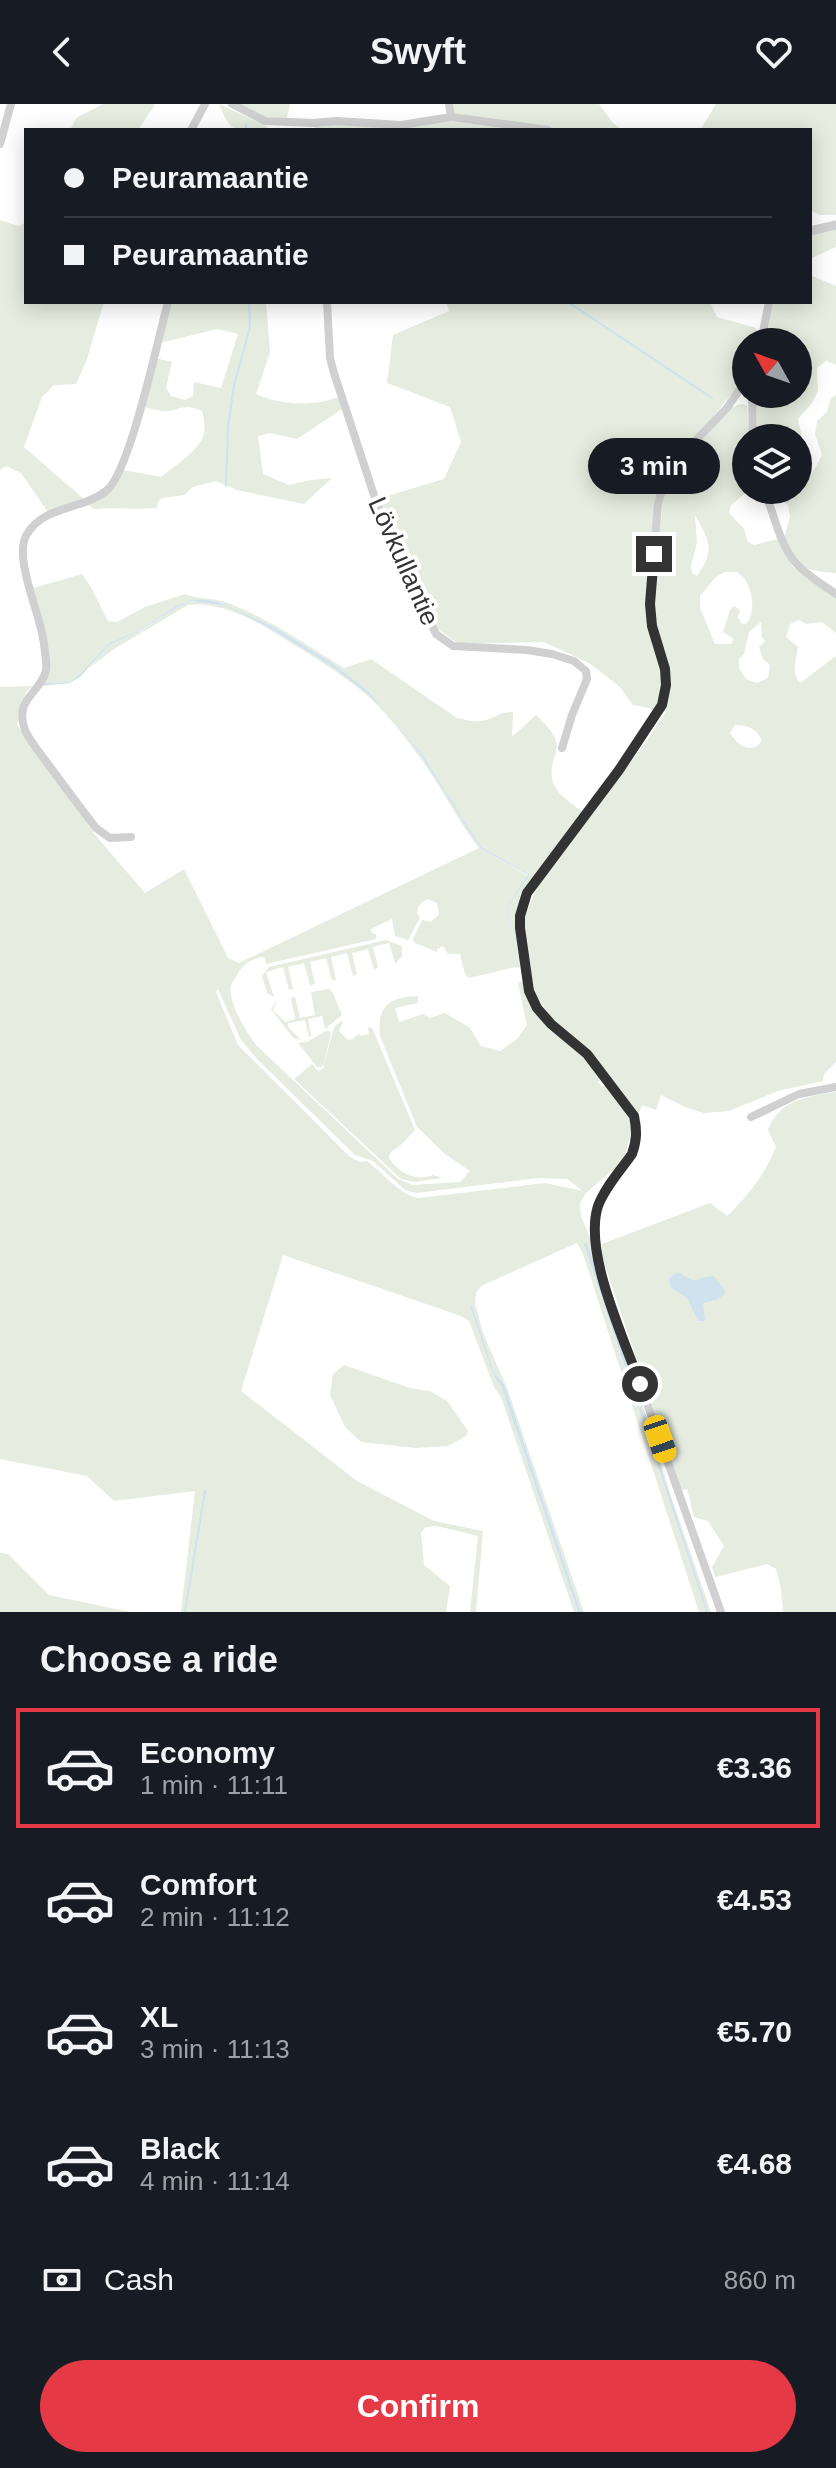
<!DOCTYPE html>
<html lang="en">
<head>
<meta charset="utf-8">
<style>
	body { margin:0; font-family:Arial,sans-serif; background:#20242c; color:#f1f3f6; height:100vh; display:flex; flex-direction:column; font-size:30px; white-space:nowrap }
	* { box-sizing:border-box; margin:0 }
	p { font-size:26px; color:#9ea1a6 }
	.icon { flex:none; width:44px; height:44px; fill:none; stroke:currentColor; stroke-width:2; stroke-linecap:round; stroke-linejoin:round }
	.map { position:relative; height:1508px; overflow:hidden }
	.details { display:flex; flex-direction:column; background:#171b24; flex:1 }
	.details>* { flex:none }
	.guide { position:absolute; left:24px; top:24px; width:788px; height:176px; border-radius:0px; box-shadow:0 4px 20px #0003; display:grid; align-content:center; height:176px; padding:0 40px; background:#171b24 }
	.needle { width:52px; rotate:310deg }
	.buttons { position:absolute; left:732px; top:224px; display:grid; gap:16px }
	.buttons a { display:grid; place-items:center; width:80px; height:80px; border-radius:50%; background:#171b24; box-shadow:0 4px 20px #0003; font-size:40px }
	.end { position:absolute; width:36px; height:36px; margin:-18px; border:10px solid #333; background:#fff; box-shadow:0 0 0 4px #fff }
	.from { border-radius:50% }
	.bubble { position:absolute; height:56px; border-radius:28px; background:#171b24; box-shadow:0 4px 20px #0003; font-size:26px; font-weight:700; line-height:56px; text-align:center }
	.car { position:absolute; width:24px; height:48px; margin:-24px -12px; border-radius:10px; box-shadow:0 0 6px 2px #0007; background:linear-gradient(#f5c518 24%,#345 0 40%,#f5c518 0 76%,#345 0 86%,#f5c518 0) }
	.guide b { display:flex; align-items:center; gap:28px; height:76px; font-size:30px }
	.guide b+b { border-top:2px solid #363941 }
	.guide i { width:20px; height:20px; background:#f1f3f6 }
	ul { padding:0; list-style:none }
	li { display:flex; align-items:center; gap:24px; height:120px; margin:0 16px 12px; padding:0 24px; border:4px solid transparent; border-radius:0px }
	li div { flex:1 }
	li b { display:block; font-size:30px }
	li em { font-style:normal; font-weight:700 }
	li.selected { border-color:#e63946 }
	li>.icon { width:72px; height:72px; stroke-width:1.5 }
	h2 { padding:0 40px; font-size:36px; line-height:96px }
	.pay { display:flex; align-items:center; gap:20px; height:88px; padding:0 40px; font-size:30px }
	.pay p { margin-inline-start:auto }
	.cta { display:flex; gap:16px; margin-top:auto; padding:16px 40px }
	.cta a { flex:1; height:92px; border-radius:48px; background:#e63946; color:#fff; font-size:32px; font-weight:700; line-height:92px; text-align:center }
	header { display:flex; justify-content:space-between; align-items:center; height:104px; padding:0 40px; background:#171b24; font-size:36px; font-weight:700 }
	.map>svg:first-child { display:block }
	.green { fill:#e6ecdf; fill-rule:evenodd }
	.water { fill:#cfe2ee }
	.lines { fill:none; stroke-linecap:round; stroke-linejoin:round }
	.stream { stroke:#cfe2ee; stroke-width:2 }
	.minor { stroke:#d0d0d0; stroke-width:8 }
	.tertiary { stroke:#d0d0d0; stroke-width:9 }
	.route { stroke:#333; stroke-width:10 }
	.labels { text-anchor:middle; stroke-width:8; stroke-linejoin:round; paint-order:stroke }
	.street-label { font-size:26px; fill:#333; stroke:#fff }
</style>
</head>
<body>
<header><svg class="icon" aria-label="back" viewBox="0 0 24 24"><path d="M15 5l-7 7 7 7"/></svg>Swyft<svg class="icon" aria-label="heart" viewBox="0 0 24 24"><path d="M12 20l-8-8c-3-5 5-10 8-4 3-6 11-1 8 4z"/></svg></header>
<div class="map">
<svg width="836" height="1508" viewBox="0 0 836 1508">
	<rect width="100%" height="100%" fill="#fff"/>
	<path class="green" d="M103,0H153L155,1L138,26H70L76,14Z
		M219,0L265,21L270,26C237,26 232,33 219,0Z
		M239,0H290L287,14L265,13Z
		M451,0H599L613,19L622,26H557L453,10Z
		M716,0H836V111H819L810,106V26H700Z
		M448,17L519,26H315L314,21Z
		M0,116L19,122L26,118V198H104L87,255L76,280L54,281L42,293L24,343L85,396L48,408L21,369L6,362L0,366Z
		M836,124V143L810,155V132Z
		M810,171L836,182V261L826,257L817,264L818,287L812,299L798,315L804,343L798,360V334H757L756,290H798V238H764L772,198H810Z
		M171,198H266L270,248L256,290C280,301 314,303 338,293L342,305L297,335L270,329L258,332L263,370L289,381L311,376L332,374L304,400L237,386L216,377L193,383L184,391L162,394L158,398L157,404C135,406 115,403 93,405L89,401L123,366L161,373C172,364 199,346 203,333C206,325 204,315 202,307C181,297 179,309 162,307C155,306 148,304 141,302L155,254L172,258L166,284L171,292L185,296L193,292L194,278L221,284L238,230L217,225L160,239Z
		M446,198H710L717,213L756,224L754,238H746V267L739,281L708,319L670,358L655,398L647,505L649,527L660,566L662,582L656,609L649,604L633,601L620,583L589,559L544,538L459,540L436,524L390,435L377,395L444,375L461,338L450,303L387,279L393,231L449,207Z
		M836,291V469C801,466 801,465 784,434L790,413L788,401L767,386H798V381L799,383L807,379L822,351L815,330L817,317L827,308L831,294Z
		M743,300L747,302L750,334H746V386H749L731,401L729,409L744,425L748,438L754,441L777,435L781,439L792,462L836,494V529L822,518L806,520L799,516L790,520L786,533L798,543C796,556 791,569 800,579L836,552V958L824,970L823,977L778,987L729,1007L704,1009L685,1003L661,991L656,1006L642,1001L638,1012L586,944L551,914L536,891L526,848L524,813L538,782L645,639L666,607L670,588L668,565L655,518L653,506L663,394C672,356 705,332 731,305L737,301ZM695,411C709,437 716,445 697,472L692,469L691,462L697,439ZM725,468H737C740,471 744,473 746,477C753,489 756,512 745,520L741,519L738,513L740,506L734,502L730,506L723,528L734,535L731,540H715L700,504V492L716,473ZM761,518L762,533L765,537L759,543L763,555L770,561L768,574L757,579L746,575L739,564V555L744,550L749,528ZM735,621C748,621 755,624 762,636C753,652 737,641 730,629Z
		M82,470C94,485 99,501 108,517L117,518L145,503L185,490C197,496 214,493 228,499C269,515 307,541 344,564L371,555L457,614C466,616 477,619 486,616C499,612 496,609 513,608L512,633L536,611C543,618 554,628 556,637C559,646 553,654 552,663C548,686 567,696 583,708L519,805L516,829L521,859L519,864L515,863L469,874L465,870L460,850H448L443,842L437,845V848L415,839L413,835L422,816L431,818L439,810L437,799L427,795L418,802L417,809L420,814L408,836L395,832L392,815L371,825L372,829L376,830V835L266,860L264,853C253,854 243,860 238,869C235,876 234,874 231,881C227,897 247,929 256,941L398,1075L413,1081L460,1078L470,1067L445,1050L417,1023L380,932C377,901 390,893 418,892V899L395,904L399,918L423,910L430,914L445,909L470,924L481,942L500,947L517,935L527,921L518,879L524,877L528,889L602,975L598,978L602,983L606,981L623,1003L629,1015L632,1026L623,1057L586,1089L580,1099L581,1112L592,1138L670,1389L711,1508H708L584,1141L706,1508H699L583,1150L577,1139L481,1182L476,1189L475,1199L483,1229L507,1284L584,1508H581L504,1280L494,1269L472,1201L470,1202L493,1271L501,1282L578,1508H574L501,1293L494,1283L469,1217L461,1212L283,1151L241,1287L357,1377L434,1417L483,1427L476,1508H470L478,1432L437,1422L426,1423L421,1429L424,1461L450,1482L446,1508H181L195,1387L114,1397L87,1372L0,1355V583L33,582L26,588L17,621L96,732L145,789L184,765L228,854L239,859L479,744C456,715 441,681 418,651C402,629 383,604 362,587C336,566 307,549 280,532C253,515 220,497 188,501L114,545L89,564L109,541L140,528L177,503L192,497L226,502L270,524L331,561L366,587L387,609L420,650L480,744L528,772L506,804L520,859L507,804L530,771L481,743L422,650L367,586L332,559L272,522L226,501L192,496L176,502L139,527L109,539L79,571L70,578L42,579L47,565L33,484ZM218,885L241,936L257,955L355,1051L373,1057L405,1086L416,1089L538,1074L567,1075L583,1087L545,1079L419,1094C401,1092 383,1069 367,1057L360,1058L349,1052L238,941L216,888Z
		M386,836L402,842V852L396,859H395L389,839L373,843L378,863L374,866L368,845L352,849L357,870L353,872L347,849L331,853L336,876H332L326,854L310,858L315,880L310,881L304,859L288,863L293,885L289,886L283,863L266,868L274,893L267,889L262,872L269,863Z
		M329,885L333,889L342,911L325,925L322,912L308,915L311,932L309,933L305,916L288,919V923L301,936L293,934L271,905L278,896L273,906L285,918L295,915L291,894L295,893L300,914L315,911L311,888Z
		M341,917L343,918L339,927L348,936L353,935L359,929L360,932L369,930L368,924L371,923L373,926L415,1026L403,1039L390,1049L389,1054C399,1069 415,1078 433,1071L442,1074L416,1078L401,1075L294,975L312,960L318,967L323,965L334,923Z
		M326,927H329L331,929L324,960L322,963H317L298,939L307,938Z
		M836,988V1508H783L781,1484L776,1465L767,1460L715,1473L712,1463L724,1442L708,1417L694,1413L687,1385L681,1386L602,1153V1140L710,1099L727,1112C748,1092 765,1070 776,1043L768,1026C778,996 809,992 836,988Z
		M344,1261L410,1284L430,1287L447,1297L468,1327L466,1332L448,1342L416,1344L361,1338L345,1323L330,1291L333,1270Z
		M0,1449L8,1450L49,1491L130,1508H0Z"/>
	<path class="water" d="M192,496H209L226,501L272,522L332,559L367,586L422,650L481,743L530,771L507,804L520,859L506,804L528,771L480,744L420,650L387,609L366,588L330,561L270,524L226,502L192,497L177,503L139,528L109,541L80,573L70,579L40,582L42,579L70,578L79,571L109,539L139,527L176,502Z
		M587,1139L708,1508H706L584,1140Z
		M678,1168C701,1182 691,1174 714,1172L725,1187L724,1191L716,1196L703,1199L705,1217H698L687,1194L671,1184L669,1174Z
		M472,1201L494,1269L504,1280L581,1508H578L501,1282L493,1271L470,1202Z"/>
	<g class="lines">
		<path class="stream" d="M246,26V20
			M568,198L712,294
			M226,382L228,323L234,281L250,223L249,198
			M185,1508L205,1387"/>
		<path class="minor" d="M232,0L265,17L313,19L337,17L401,21L451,13L548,26
			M449,0L451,13
			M191,26L205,0
			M0,40L11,0
			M327,198L330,254L334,269L388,434L436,530L453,542L527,546L552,550L574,557L586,567L587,575L572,611L562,644
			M761,238L769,198
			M752,290L753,334
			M764,386C774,409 779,439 795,458C806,471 822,480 836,490
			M131,733L110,734L96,724C79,702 62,679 45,656C39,647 29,636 25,626C13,595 42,588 46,566C47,559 45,549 44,541C42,512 12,454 27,430C45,401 82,406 106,387C130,369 158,234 168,198
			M751,1013L799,990L836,983
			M721,1508L601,1170C597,1147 590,1125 598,1102C610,1068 646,1055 634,1012L587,950L551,920L537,904L529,887L520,824L522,801L527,789L619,666L662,601L666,581L665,565L652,522L650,500L658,400L664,378L672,361L727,304L746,276"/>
		<path class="tertiary" d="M810,127L836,121"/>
	</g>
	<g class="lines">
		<path class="route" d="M640,1280C624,1235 583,1148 598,1102C605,1083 621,1066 632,1050C637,1036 637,1026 634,1012L587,950L551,920L537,904L529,887L520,824V812L527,789L619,666L662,601L666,581L665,565L652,522L650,500L654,450"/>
	</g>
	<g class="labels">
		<g class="street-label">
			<text transform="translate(404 457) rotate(66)" y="9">Lövkullantie</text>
		</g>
	</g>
</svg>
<div class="buttons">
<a><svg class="needle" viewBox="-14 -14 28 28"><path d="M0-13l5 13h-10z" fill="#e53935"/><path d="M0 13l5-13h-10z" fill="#9ea1a6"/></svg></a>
<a><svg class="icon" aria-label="layers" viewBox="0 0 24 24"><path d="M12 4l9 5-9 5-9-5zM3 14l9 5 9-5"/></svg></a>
</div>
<i class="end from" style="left:640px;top:1280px"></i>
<i class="end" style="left:654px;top:450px"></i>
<div class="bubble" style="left:588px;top:334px;width:132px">3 min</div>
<i class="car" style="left:660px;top:1335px;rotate:161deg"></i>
<div class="guide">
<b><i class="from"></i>Peuramaantie</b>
<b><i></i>Peuramaantie</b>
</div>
</div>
<section class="details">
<h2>Choose a ride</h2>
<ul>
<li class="selected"><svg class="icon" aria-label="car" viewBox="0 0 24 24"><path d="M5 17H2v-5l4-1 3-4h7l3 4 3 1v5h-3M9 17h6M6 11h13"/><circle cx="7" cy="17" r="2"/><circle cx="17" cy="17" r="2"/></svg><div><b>Economy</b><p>1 min · 11:11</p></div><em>€3.36</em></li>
<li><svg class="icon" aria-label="car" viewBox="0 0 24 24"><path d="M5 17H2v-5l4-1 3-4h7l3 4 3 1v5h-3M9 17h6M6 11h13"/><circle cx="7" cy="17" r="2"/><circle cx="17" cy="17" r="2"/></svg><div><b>Comfort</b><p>2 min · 11:12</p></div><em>€4.53</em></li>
<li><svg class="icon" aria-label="car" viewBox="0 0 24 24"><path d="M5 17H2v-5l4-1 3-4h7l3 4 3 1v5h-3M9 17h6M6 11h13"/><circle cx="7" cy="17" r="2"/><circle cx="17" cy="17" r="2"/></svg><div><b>XL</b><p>3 min · 11:13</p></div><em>€5.70</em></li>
<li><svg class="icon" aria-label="car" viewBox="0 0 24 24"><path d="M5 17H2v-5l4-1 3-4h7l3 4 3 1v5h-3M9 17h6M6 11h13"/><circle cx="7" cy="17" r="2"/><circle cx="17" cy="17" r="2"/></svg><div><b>Black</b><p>4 min · 11:14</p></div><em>€4.68</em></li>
</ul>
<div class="pay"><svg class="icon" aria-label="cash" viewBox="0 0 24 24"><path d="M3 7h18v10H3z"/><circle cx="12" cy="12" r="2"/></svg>Cash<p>860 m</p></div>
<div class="cta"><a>Confirm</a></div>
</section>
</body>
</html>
